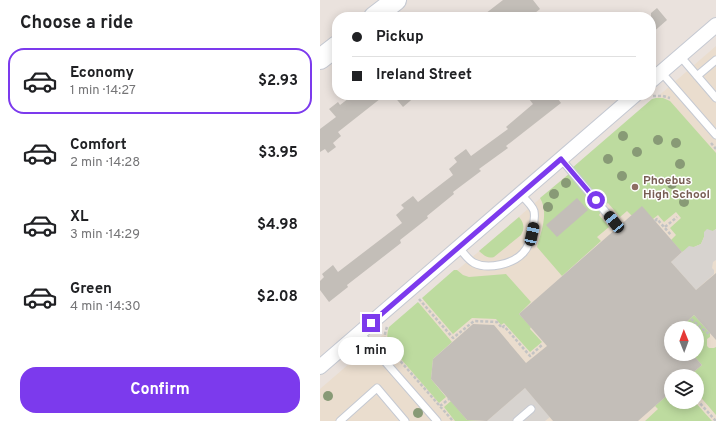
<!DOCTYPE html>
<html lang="en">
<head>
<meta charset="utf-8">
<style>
	body { margin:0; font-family:Overpass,sans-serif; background:#f6f6f6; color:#202124; height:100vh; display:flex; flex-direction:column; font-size:15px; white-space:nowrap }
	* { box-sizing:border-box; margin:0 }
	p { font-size:13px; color:#757577 }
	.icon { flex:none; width:22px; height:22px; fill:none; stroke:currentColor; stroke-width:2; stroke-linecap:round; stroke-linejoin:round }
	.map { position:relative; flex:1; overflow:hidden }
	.panel { display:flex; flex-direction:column; background:#fff; width:320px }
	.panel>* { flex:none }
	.top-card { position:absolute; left:12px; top:12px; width:324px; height:88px; border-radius:16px; box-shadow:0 2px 10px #0003; display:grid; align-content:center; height:88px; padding:0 20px; background:#fff }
	.needle { width:26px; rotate:359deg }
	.tools { position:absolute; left:344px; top:321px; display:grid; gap:8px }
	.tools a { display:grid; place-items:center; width:40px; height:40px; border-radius:50%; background:#fff; box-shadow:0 2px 10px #0003; font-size:20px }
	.end { position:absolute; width:18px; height:18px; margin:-9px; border:5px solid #7c3aed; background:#fff; box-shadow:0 0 0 2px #fff }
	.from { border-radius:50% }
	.bubble { position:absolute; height:28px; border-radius:14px; background:#fff; box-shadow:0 2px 10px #0003; font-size:13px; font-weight:700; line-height:28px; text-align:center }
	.car { position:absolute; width:12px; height:24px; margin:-12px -6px; border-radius:5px; box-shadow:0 0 3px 1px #0007; background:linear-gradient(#222 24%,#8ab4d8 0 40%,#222 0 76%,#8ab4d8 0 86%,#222 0) }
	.top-card b { display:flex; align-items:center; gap:14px; height:38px; font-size:15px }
	.top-card b+b { border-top:1px solid #e0e0e0 }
	.top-card i { width:10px; height:10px; background:#202124 }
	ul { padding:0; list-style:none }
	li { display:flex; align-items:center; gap:12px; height:66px; margin:0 8px 6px; padding:0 12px; border:2px solid transparent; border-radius:16px }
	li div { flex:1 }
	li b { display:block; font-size:15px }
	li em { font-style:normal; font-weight:700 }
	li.selected { border-color:#7c3aed }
	li>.icon { width:36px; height:36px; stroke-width:1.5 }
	h2 { padding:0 20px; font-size:18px; line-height:48px }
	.button { display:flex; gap:8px; margin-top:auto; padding:8px 20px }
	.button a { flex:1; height:46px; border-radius:16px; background:#7c3aed; color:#fff; font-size:16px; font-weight:700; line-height:46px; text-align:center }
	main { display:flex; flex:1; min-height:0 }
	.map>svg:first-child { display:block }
	.education { fill:#eaddce; fill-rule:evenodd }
	.green { fill:#bddb9f }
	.plaza { fill:#d7d3cf }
	.building { fill:#c3beb8 }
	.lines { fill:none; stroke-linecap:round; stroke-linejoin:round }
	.service-casing { stroke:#c5c9d2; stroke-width:9 }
	.minor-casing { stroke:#c5c9d2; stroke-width:16 }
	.secondary-casing { stroke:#c5c9d2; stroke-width:22 }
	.path { stroke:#c3c3c3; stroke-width:2.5; stroke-dasharray:3 2; stroke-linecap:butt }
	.service { stroke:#fff; stroke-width:7 }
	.minor { stroke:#fff; stroke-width:14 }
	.secondary { stroke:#fff; stroke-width:20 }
	.tree { fill:#889a76 }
	.route { stroke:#7c3aed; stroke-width:5 }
	.education-dot { fill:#8d6e63; stroke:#fff; stroke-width:1.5 }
	.labels { text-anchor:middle; stroke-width:3; stroke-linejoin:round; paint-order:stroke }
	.education-label { font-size:12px; font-weight:bold; fill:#785e54; stroke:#fff; text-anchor:start }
</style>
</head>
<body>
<main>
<section class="panel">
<h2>Choose a ride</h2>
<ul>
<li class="selected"><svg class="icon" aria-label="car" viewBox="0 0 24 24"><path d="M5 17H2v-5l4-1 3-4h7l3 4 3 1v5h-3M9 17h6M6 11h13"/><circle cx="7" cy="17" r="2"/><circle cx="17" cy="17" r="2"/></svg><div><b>Economy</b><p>1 min · 14:27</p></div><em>$2.93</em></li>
<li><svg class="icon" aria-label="car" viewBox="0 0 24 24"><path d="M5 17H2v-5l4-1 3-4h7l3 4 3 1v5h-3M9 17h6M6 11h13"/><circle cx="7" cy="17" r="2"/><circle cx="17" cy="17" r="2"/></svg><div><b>Comfort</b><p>2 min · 14:28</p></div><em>$3.95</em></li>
<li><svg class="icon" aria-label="car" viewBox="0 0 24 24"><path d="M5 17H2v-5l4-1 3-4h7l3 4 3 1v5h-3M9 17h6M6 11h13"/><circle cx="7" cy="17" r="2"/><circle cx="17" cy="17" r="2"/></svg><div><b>XL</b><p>3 min · 14:29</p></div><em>$4.98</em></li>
<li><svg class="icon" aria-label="car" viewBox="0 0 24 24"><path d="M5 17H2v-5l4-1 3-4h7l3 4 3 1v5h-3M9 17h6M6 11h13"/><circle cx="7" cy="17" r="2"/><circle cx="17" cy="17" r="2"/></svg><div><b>Green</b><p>4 min · 14:30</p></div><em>$2.08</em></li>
</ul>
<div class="button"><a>Confirm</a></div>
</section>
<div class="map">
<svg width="396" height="421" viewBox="0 0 396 421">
	<rect width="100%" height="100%" fill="#eae2dd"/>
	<path class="education" d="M396,46V421H0V389ZM351,328H377V354H351ZM351,376H377V402H351Z"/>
	<path class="green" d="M336,98H343L350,101L396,153V229L384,237L381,244L362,252L351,240L356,235L350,228L361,218L356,212L344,222L338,215L333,219L311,215L307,211L300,217L288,203L285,205L252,168L332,99Z
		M249,174L281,212L279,215L289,227L277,237L281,241L242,276L217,247C221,232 229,213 220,198Z
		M199,217C204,223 205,228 201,235L174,257C167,259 164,255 159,251Z
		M134,270H137L143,275L149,277L186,274L211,302L199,314L211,327L210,329L222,342L210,352L184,323L181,325L176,319L152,318L133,334L102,298Z
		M98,302L132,342L113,359L111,379L126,397L119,403L68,344C67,338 67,333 69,327Z
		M374,315L390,333V337L387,339V346L389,348H394L396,347V415L377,393V376H369L382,365L372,354H377V328H360Z
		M351,392V402H375L392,421H325L338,409L335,406Z
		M131,401L147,420L160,421H135L124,407Z"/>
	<path class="plaza" d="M387,229L393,231L396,229V260L393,262L392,268L394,270V274L376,290L351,262L369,246L374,247L381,244L384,237V232Z
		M205,388L230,417L225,421H167Z"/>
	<path class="building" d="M183,0H213L220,9L210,17H161Z
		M337,8L347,20L331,34V13Z
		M33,95H65L18,132L21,136L13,143L16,147L8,153L5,149L0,152V129L16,117L9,109L18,102L20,105Z
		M73,95H97L83,107Z
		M215,95H235L241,103L186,146L188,148L159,169L161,171L133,192L134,194L107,216L108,218L80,240L81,243L27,285L28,287L9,302L0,290V281L4,277L2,274L13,265L18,272L82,223L76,215L84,208L81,205L93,196L98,202L133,175L129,169L137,162L134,158L146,149L151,156L188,129L186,127L213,104L209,99Z
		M257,198L268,210L237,237L226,225Z
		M322,206L362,252L351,262L376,290L396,273V340L374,315L360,328H351V354H372L382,365L369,376H351V392L318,421H233L205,388L167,421L147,420L111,379L113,359L153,324L174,325L206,363L227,346L199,314Z"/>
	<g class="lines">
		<defs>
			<path id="service" d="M360,56L396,98
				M341,72L396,135
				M377,76L396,60
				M241,159L294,222
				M139,248C143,252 148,260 154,263C168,270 193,264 203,253C209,247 211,238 212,230C214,224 215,217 214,211C212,205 205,199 200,194
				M40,333L117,421
				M20,421L57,388L85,421
				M197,421L211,409"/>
			<path id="minor" d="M331,81L396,25
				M0,367L315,95"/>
			<path id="secondary" d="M54,17L76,0
				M0,59L17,46"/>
		</defs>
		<use href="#service" class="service-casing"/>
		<use href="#minor" class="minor-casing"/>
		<use href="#secondary" class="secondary-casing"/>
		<path class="path" d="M333,96H343L350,98
			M391,143L396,149
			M335,221L337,219L351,235
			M345,227L357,217
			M99,299L133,338L154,321L177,322L182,328L184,326L210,356L223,344
			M371,319L390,335
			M67,327C64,335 64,340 68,347L133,421
			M377,400L396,421
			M120,406L129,399"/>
		<use href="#service" class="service"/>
		<use href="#minor" class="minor"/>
		<use href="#secondary" class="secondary"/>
	</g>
	<g class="tree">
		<circle cx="303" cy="136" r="5"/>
		<circle cx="338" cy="140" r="5"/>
		<circle cx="356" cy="143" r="5"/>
		<circle cx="317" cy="152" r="5"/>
		<circle cx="288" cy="159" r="5"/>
		<circle cx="360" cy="164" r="5"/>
		<circle cx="302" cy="176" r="5"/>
		<circle cx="246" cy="183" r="5"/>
		<circle cx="352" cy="184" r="5"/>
		<circle cx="234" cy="194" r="5"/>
		<circle cx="364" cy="202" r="5"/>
		<circle cx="228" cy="207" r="5"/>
		<circle cx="8" cy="396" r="5"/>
		<circle cx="98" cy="413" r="5"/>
	</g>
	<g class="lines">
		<path class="route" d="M51,323L241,159L276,200"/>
	</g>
	<circle class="education-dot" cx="315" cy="187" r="4"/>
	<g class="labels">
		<g class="education-label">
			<text x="323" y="184">Phoebus<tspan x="323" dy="14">High School</tspan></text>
		</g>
	</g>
</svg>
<div class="tools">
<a><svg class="needle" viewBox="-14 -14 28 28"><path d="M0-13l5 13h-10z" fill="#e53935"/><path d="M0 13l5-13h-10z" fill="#757577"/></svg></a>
<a><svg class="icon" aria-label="layers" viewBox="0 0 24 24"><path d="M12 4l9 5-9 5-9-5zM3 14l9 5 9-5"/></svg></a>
</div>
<i class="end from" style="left:276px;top:200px"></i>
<i class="end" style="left:51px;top:323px"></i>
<div class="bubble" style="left:18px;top:337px;width:66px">1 min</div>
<i class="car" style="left:294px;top:222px;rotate:321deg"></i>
<i class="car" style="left:212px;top:234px;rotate:12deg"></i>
<div class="top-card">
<b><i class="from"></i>Pickup</b>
<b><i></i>Ireland Street</b>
</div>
</div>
</main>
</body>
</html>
